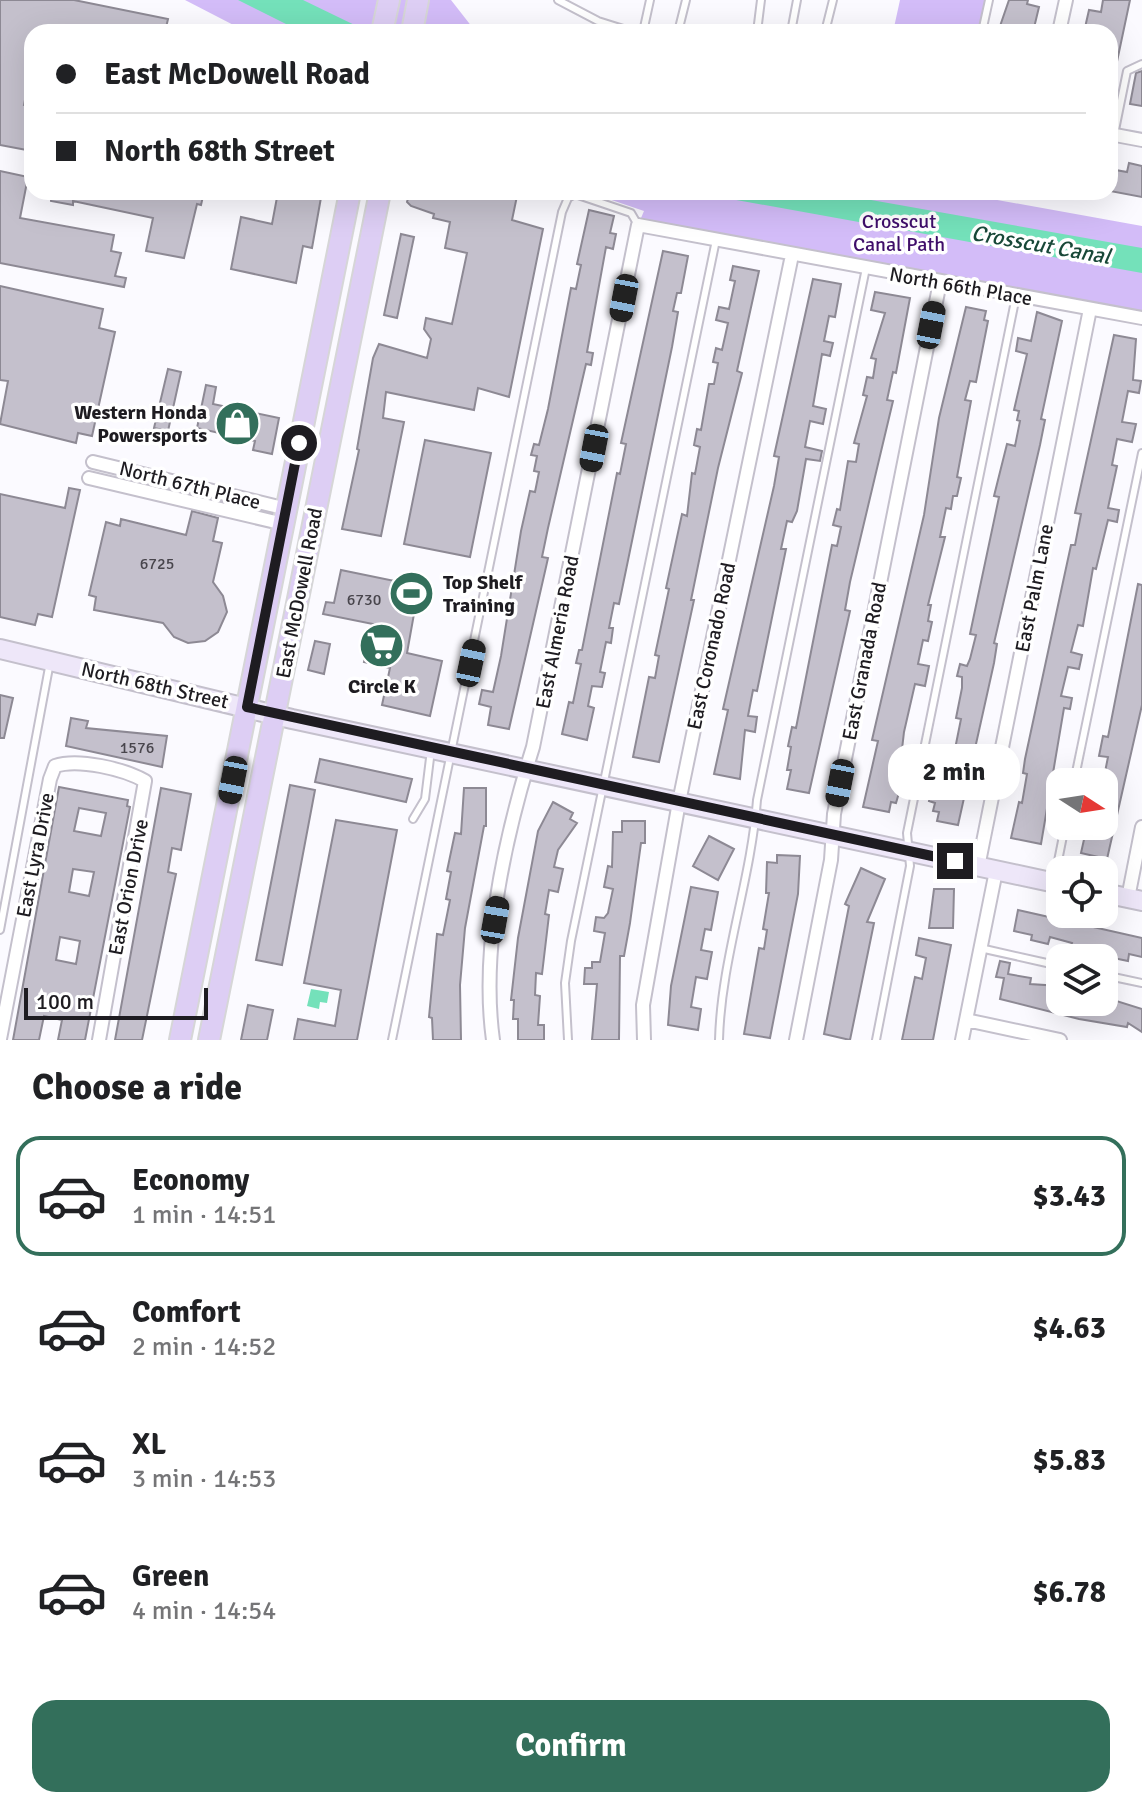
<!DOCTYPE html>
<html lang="en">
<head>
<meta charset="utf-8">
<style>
	body { margin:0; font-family:Signika,sans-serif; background:#f6f6f6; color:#202124; height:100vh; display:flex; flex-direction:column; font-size:30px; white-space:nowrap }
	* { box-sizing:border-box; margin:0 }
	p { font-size:26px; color:#757577 }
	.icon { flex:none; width:44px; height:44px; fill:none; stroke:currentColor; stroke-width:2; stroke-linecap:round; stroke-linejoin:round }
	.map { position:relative; height:1040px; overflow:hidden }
	.details { display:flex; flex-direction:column; background:#fff; flex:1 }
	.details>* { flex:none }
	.guide { position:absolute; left:24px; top:24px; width:1094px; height:176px; border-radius:24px; box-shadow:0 8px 32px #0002; display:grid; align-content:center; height:176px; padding:0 32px; background:#fff }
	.needle { width:52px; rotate:102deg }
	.controls { position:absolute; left:1046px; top:768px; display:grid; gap:16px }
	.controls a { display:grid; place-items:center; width:72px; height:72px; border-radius:16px; background:#fff; box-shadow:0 8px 32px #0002; font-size:40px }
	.scale { position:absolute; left:24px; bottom:20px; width:184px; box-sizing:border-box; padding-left:8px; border:4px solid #1e1c21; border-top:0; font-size:22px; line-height:28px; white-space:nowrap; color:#1e1c21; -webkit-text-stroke:6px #fff; paint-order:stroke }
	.end { position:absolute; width:36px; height:36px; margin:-18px; border:10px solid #1e1c21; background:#fff; box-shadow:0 0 0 4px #fff }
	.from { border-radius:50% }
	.bubble { position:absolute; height:56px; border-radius:24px; background:#fff; box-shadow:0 8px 32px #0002; font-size:26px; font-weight:800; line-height:56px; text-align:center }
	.car { position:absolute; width:24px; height:48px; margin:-24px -12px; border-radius:10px; box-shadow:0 0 6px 2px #0007; background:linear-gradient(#222 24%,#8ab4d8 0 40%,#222 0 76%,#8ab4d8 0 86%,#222 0) }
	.guide b { display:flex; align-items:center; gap:28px; height:76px; font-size:30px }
	.guide b+b { border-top:2px solid #e0e0e0 }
	.guide i { width:20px; height:20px; background:#202124 }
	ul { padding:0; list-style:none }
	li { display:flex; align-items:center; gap:24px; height:120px; margin:0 16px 12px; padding:0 16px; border:4px solid transparent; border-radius:24px }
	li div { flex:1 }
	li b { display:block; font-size:30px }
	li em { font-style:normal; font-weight:800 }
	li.current { border-color:#336f5b }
	li>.icon { width:72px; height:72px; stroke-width:1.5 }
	h2 { padding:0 32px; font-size:36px; line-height:96px }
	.button { display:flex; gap:16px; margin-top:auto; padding:16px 32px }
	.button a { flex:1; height:92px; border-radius:24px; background:#336f5b; color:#fff; font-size:32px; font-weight:800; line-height:92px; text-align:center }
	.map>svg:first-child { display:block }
	.green { fill:#d3bcf8 }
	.water { fill:#74e1ba }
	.building { fill:#c4c0cc; stroke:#8d8994; stroke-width:2; fill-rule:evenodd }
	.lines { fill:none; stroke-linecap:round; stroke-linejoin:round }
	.lane-casing { stroke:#c4c0cc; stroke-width:10 }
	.street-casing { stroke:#c4c0cc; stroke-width:16 }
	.secondary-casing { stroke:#c4c0cc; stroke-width:22 }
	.primary-casing { stroke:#d6d6d7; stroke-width:24 }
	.lane { stroke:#fff; stroke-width:6 }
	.street { stroke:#fff; stroke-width:12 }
	.secondary { stroke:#eee7f9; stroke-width:18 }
	.primary { stroke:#ddcef4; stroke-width:20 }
	.route { stroke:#1e1c21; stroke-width:10 }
	.labels { text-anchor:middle; stroke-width:7; stroke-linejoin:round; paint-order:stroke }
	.number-label { font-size:16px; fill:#48454c }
	.park-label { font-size:20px; fill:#3f0e6a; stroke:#fff }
	.street-label { font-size:20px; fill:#1e1c21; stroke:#fff }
	.poi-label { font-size:20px; font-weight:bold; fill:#1e1c21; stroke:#fff; text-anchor:end }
	.water-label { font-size:22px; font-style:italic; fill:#184838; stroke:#fff }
</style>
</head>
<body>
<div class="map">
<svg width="1142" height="1040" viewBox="0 0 1142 1040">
	<rect width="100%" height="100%" fill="#fbfaff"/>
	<path class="green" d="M185,0H451L476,32H247Z
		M900,0H985L978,32H893Z
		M588,192H953L1142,226V318L638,225L644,211Z"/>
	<path class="water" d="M238,0H303L369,32H302Z
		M692,192H826L1142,248V273Z
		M311,989L329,992L327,1003L320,1002L319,1009L307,1006Z"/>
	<path class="building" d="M0,0H74L168,19L165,32H32V64L24,105L32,107V151L0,145Z
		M1009,0H1028L1027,4L1039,7L1033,32H998Z
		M1103,0H1130L1115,71H1110V32H1084L1089,10L1101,12Z
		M1142,71V106L1130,104L1136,73Z
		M1129,163L1142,166V197L1110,191V169L1127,172Z
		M0,171L28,177L20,218L114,235L111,251L121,253L115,276L126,278L124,287L0,263Z
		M51,192H204L201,205L197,204L184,258L146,251L153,218L73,201V205L51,201Z
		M278,192H322L312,248L303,246L296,283L231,269L241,217L272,224Z
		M410,192H498L517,196L512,220L543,229L509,397L478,388L474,410L386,392L383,418L404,422L381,536L342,529L359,450L357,449L373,358L379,344L427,358L431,339L424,329L426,318L452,324L467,253L445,248L450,222L433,218L434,214L411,206L407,202Z
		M589,210L614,216L610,233L616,234L613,249L606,247L587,352L593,353L591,365L586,364L548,528L542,557L548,558L546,567L509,729L488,725L491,707L479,704L482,690L493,692L501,656L521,531L530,491L535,492L539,472L534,471L537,456L531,455L534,444L539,445L548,409L571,288L576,289L581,265L577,264Z
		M401,234L414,237L397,318L384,315Z
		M663,251L688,256L681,293H677L673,311L678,312L672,347L619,604L614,603L609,628H613L611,643L606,642L600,672L605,673L602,687L592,686L588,706L594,708L587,740L562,734L569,702L573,703L581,664L576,663L579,650H582L617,473L620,474L626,444L621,443Z
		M733,266L759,271L737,371L742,373L718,468L691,600H694L659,762L633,757L649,677L655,678L659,656L655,655L669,589L666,588L682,514L687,516L692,473L695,474L700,447L694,445L697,429L701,430L709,384H714L718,363L713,362L716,348L722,350L728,323L716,320L719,307L729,309L735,281L730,280Z
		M813,279L841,284L835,317L829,316L824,341L833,343L830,356L822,354L813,406L826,409L823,424L810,421L805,447L822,451L820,461L806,459L797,511L792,522L787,521L781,549H786L757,691L753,690L748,716L757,717L755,732L745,730L740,779L714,774L728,710L723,709L774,486L779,457L774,456Z
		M0,286L103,309L99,328L115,332L92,436L78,433L76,443L0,424L8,381L0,380Z
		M875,292L910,298L896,373L893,372L887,400L893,401L850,582L845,610L850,611L809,793L787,789L791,770H787L791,747L788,746L792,727L796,728L832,545L837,546L841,527L833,525L837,509L840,510L848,461L856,462L859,444L854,443L867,396L863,395L867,377L873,378L876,359L871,358L885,313L871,310Z
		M966,307L986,311L984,320L988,321L976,382L970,381L965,400L971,401L957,477L961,478L957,496H953L951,509L946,508L940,537H945L928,605H931L928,621L932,622L928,641L923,640L918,664L929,666L925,686L915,684L904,732L901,758L907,759L905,772L896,803L891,802L889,812L863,807L878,741L872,740L924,515L939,418Z
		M1037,312L1062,321L1041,419L1045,420L1040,445L994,643L997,644L994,663L958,825L937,821L939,812L933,811L935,803L929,801L932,787L944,789L948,747L955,749L961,719L956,718L962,688V677L957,676L960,664L967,666L970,659L976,635L970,634L999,497L994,496L1007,444L1015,446L1020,421L1017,420L1019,411L1014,410L1027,354L1016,351L1018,338L1031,341Z
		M1114,335L1136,339L1133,380L1141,381L1139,393L1128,391L1122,422L1136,424L1132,442L1117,439L1112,465L1117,466L1108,508L1119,510L1117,522L1108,520L1096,569L1093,568L1083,626L1078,625L1071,652L1082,655L1079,669L1068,667L1061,696L1072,698L1070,709L1064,708L1041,844L1011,838L1019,802L1022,803L1027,774L1023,773L1025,759L1063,582L1071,545H1075L1081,514L1075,513Z
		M168,369L181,372L168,431L154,428Z
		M206,385L216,387L213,404L279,418L272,454L253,450L255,441L197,428Z
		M425,440L491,453L470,557L404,544Z
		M69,488L80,490L52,617L38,614L35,625L0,617V494L65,508Z
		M192,511L218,518L213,541L222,543L213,582L223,596L227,612L218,632L205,641L188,643L174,637L163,623L94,610L96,597L89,595L106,522L120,526L121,519L186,535Z
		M341,570L419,586L407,653L442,661L430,716L382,705L390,668L364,662L373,624L323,614L326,602L334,603Z
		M1138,584L1142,585V705L1107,859L1081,853L1087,826H1104L1103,782L1108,757L1099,756L1103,736L1108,737Z
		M315,641L330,644L324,674L308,670Z
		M0,695L13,698L4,738H0Z
		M71,718L88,721L86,728L167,736L162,767L66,746Z
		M320,759L412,779L406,802L315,782Z
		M290,785L315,790L282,965L256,960Z
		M59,787L128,800L127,806L130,807L85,1040H58L62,1020L44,1016L39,1040H13ZM79,808L106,813L101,836L74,831ZM73,869L94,872L89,896L69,892ZM60,937L80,941L76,964L56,960Z
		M161,788L191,794L181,850L172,848L168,872L176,874L142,1040H115Z
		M464,788H486V826H484L465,928L460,985L461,1040H433L432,1018L429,1017L437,934L443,935L450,900L446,899L451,872L447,871L455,833L461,834Z
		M553,802L573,813L570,819L577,823L558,850L554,867L563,869L558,892L549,890L545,914L549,915L542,974L536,973L535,995L540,996L538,1025H544V1040H518V1019H513L514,1000H511L518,938L538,831Z
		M336,820L397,830L357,1040H294L298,1019L335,1026L341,990L304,983Z
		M622,821H645V843H641L630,923L624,956H620L619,1040H592L597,984H584L585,968H592V962H600L605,933L594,931L596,917L604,918L608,913L613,889L604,887L608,866L612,867L613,832H622Z
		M709,836L734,849L718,880L693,866Z
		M777,855L800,856L798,894L770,1038L744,1034L759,948L764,949L767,930L763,929L769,893H766L767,862L777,863Z
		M861,868L885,879L867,922L874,923L850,1040L824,1034L849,906L845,904Z
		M691,887L718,892L711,930L705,929L701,950L712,952L707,979L696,977L691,1007L701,1009L698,1030L668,1025L671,986Z
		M934,889H954L953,928H929Z
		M1018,910L1142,938V957L1129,954L1128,961L1070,949L1072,943L1050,937L1048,944L1031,940L1032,935L1014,931Z
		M919,938L951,945L933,1040H902L915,977L922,979L926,958L916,955Z
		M1000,961L1010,963L1008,974L1031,978L1030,984L1060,986V1002H1104V997L1142,1009V1032L1128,1023L1127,1027L1079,1019L1000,999L1004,978L996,977Z
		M248,1005L273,1010L267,1040H241Z"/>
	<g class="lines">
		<defs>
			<path id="lane" d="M558,0L598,21L633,32
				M643,32L650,0
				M678,32L686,0
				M757,32L761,0
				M791,32L797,0
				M825,32L833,0
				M982,32L989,0
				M1114,135L1127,71L1142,64
				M1074,782L1142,453
				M413,819L425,799L431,750
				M1054,881L1065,826
				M0,930L50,662
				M980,948L1060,966
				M1104,975L1142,983
				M392,1040L562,212L568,198L575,194L631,213L638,225
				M568,1040L565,983L571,941L716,240
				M719,1040C721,959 751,881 757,800L866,268
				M876,1040L910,866L907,833L1016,296"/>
			<path id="street" d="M1059,32L1066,0
				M1110,134L1142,140
				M93,462L287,509
				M89,478L284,524
				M978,867L1090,309
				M1128,898L1142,827
				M966,1020L1060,1040
				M0,1039L50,779L55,766C78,758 124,769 145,781L99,1040
				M493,1040C480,946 505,837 533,747L638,225L1142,318
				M644,1040L643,1005L679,802L792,255
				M796,1040L831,860L834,814L940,282
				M962,1040L996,871"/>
			<path id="secondary" d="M0,649L292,719L1060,884
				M1104,893L1142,901"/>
			<path id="primary" d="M382,32L389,0
				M412,32L418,0
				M180,1040L350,192
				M209,1040L380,192"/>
		</defs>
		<use href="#lane" class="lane-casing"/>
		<use href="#street" class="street-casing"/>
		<use href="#secondary" class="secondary-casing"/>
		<use href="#primary" class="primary-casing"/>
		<use href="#lane" class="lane"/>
		<use href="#street" class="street"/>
		<use href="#secondary" class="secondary"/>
		<use href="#primary" class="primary"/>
	</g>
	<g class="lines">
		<path class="route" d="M299,443L247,707L955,861"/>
	</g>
	<defs>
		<symbol id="shop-disc" viewBox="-11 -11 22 22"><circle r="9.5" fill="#336f5b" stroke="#fff"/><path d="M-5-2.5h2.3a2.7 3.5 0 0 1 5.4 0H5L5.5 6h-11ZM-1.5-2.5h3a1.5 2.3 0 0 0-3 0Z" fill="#fff"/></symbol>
		<symbol id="stadium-disc" viewBox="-11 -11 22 22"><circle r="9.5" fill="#336f5b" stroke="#fff"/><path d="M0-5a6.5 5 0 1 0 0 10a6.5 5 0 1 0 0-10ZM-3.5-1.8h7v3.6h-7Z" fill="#fff"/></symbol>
		<symbol id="supermarket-disc" viewBox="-11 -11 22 22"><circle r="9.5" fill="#336f5b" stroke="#fff"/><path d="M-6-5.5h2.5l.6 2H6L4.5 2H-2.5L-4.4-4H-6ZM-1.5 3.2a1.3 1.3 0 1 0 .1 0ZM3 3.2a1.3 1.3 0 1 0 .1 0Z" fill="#fff"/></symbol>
	</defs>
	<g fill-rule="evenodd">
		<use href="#shop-disc" x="212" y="398" width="51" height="51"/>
		<use href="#stadium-disc" x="386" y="568" width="51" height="51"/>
		<use href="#supermarket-disc" x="356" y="620" width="51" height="51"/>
	</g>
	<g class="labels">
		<g class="number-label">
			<text x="157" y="569">6725</text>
			<text x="364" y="605">6730</text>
			<text x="137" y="753">1576</text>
		</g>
		<g class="park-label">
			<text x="899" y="228">Crosscut<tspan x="899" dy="23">Canal Path</tspan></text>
		</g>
		<g class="street-label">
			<text transform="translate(961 286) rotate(10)" y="7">North 66th Place</text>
			<text transform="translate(190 485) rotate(14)" y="7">North 67th Place</text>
			<text transform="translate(1034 588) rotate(-79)" y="7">East Palm Lane</text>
			<text transform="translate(299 593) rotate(-79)" y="7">East McDowell Road</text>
			<text transform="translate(557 632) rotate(-79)" y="7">East Almeria Road</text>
			<text transform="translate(711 646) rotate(-78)" y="7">East Coronado Road</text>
			<text transform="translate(864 661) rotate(-79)" y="7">East Granada Road</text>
			<text transform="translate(155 685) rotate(13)" y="7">North 68th Street</text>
			<text transform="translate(35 855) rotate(-79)" y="7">East Lyra Drive</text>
			<text transform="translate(128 887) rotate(-79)" y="7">East Orion Drive</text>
		</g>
		<g class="poi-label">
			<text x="207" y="419">Western Honda<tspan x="207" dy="23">Powersports</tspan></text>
			<text x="443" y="589" text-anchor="start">Top Shelf<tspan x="443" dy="23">Training</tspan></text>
			<text x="382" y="693" text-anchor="middle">Circle K</text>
		</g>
		<g class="water-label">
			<text transform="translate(1041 244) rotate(10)" y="8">Crosscut Canal</text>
		</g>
	</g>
</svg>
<div class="controls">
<a><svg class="needle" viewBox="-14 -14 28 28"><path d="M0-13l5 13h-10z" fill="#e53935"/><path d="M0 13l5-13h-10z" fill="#757577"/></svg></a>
<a><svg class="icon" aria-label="locate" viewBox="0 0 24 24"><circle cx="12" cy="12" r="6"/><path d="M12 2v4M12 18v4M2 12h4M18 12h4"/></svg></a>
<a><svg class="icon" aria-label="layers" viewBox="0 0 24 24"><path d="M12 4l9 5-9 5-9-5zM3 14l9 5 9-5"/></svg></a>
</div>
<div class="scale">100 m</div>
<i class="end from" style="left:299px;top:443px"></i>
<i class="end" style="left:955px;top:861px"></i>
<div class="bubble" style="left:888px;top:744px;width:132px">2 min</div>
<i class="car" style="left:624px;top:298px;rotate:191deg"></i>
<i class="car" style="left:931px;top:325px;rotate:11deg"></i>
<i class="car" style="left:594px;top:448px;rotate:191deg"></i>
<i class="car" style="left:471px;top:663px;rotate:12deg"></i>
<i class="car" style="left:233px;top:780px;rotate:191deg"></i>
<i class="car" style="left:840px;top:783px;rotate:191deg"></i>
<i class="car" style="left:495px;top:920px;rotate:10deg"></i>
<div class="guide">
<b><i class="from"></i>East McDowell Road</b>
<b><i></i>North 68th Street</b>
</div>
</div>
<section class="details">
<h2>Choose a ride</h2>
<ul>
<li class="current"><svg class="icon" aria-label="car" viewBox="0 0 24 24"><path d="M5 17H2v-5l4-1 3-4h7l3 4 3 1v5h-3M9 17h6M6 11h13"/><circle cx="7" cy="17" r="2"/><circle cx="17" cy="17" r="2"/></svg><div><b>Economy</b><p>1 min · 14:51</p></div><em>$3.43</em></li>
<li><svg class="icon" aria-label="car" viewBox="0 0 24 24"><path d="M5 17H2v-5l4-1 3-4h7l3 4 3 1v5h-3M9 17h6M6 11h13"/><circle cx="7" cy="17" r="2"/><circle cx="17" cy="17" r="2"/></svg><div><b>Comfort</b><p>2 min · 14:52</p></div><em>$4.63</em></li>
<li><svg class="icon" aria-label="car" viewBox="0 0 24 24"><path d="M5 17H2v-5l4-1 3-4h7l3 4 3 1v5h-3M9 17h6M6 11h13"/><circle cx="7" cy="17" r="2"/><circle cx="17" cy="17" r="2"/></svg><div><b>XL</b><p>3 min · 14:53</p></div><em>$5.83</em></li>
<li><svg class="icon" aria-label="car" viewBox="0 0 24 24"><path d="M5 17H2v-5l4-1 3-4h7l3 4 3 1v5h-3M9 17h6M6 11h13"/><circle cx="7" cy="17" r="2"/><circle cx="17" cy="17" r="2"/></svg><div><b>Green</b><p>4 min · 14:54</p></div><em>$6.78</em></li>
</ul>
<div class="button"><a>Confirm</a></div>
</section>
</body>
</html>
